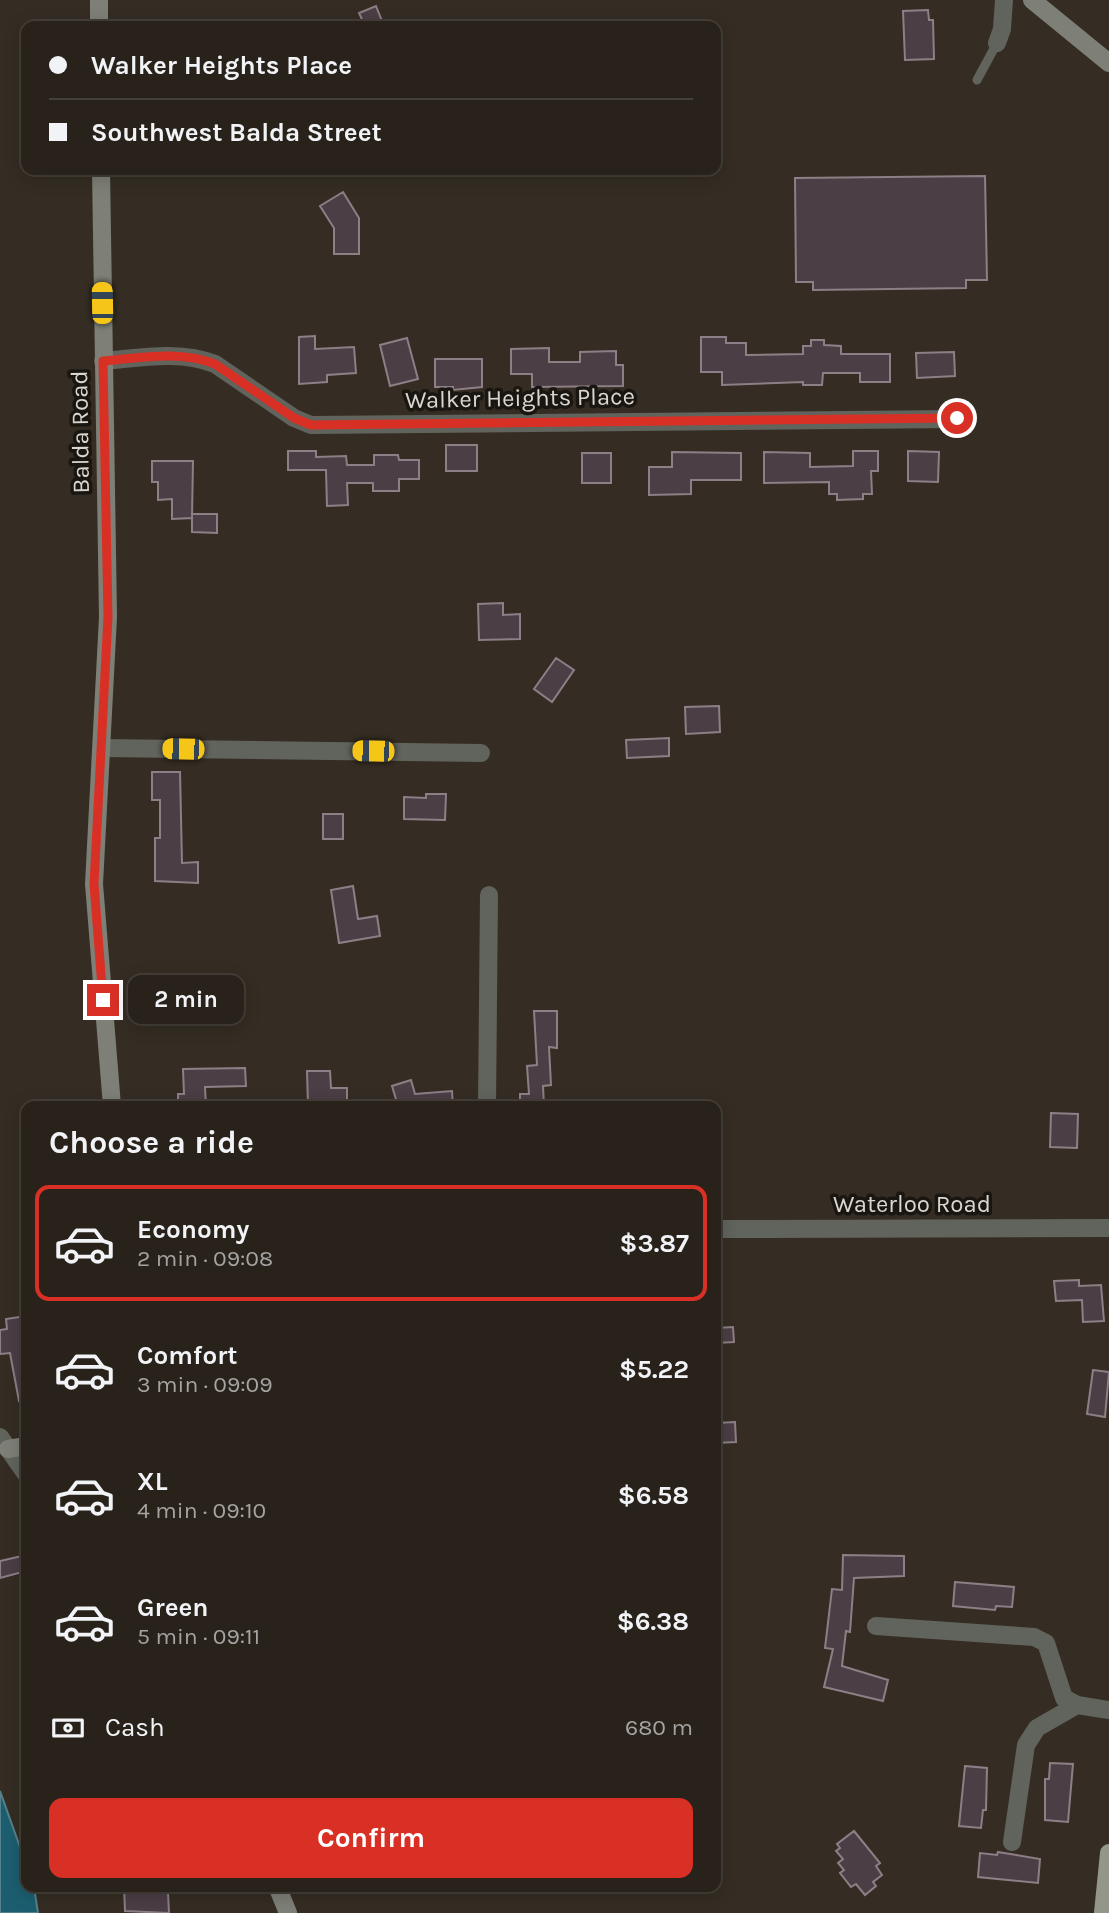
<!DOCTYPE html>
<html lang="en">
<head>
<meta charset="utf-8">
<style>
	body { margin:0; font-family:Karla,sans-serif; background:#342f27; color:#f1f3f6; height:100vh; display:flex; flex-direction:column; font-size:26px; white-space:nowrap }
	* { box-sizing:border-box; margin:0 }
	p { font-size:23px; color:#a5a4a2 }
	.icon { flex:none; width:38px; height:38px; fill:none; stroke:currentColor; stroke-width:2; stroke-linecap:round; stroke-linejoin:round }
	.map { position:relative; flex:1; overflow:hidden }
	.sheet { position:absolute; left:21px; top:1101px; width:700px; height:791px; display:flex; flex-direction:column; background:#28221a; border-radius:14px; box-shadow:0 4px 18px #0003,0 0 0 2px #443f39 }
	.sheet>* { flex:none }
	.top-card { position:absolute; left:21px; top:21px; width:700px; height:154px; border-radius:14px; box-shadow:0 4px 18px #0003,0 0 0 2px #443f39; display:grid; align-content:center; height:154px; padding:0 28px; background:#28221a }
	.end { position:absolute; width:32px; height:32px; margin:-16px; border:9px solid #d93025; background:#fff; box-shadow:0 0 0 4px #fff }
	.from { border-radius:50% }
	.bubble { position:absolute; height:49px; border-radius:14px; background:#28221a; box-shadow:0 4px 18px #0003,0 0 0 2px #443f39; font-size:23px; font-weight:700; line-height:49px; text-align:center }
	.car { position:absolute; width:21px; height:42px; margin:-21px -10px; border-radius:9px; box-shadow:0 0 5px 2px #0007; background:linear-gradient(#f5c518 24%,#345 0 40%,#f5c518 0 76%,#345 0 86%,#f5c518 0) }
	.top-card b { display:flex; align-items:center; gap:24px; height:66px; font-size:26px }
	.top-card b+b { border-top:2px solid #443f39 }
	.top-card i { width:18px; height:18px; background:#f1f3f6 }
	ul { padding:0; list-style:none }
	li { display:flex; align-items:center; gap:21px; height:116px; margin:0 14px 10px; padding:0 14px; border:4px solid transparent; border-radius:14px }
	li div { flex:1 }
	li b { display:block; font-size:26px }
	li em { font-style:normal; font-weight:700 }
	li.active { border-color:#d93025 }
	li>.icon { width:63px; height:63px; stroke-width:1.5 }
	h2 { padding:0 28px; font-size:32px; line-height:84px }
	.pay { display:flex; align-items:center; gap:18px; height:77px; padding:0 28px; font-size:26px }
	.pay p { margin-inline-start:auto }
	.primary-button { display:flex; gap:14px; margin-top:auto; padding:14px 28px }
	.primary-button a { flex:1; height:80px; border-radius:14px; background:#d93025; color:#fff; font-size:28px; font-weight:700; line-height:80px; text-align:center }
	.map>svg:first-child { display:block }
	.water { fill:#1c5e70; stroke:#55828c; stroke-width:2 }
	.building { fill:#4b3e45; stroke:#8d7f86; stroke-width:2 }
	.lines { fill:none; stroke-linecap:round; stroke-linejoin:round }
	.lane { stroke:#61635d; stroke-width:9 }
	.street { stroke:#61635d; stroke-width:18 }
	.secondary { stroke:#7e8077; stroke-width:18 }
	.primary { stroke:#93978b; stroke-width:18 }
	.route { stroke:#d93025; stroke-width:9 }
	.labels { text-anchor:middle; stroke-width:7; stroke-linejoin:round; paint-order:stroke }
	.street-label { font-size:24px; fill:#dad5cf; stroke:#191611 }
</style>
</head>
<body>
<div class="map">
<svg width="1109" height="1913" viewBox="0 0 1109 1913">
	<rect width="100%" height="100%" fill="#352d23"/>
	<path class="water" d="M0,1791L26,1864V1886L34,1887L38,1913H0Z"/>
	<path class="building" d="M376,6L384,26H365L359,13Z
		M928,10L929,20H933L934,59L905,60L903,11Z
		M985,176L987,280H966V288L813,290V282H796L795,178Z
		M343,192L359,218V254H334V228L320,206Z
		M315,336V349L354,347L356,373L327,375V382L299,384V337Z
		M701,337H726V343H746V355L803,354V346H811V340H824V345L841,346V354H890V382H860V373H823L822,385H803V382L722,385V372H701Z
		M407,338L418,379L390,386L380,345Z
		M549,348V362H580V352L616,351V365H623V386L532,387V374H511V349Z
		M954,352L955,376L917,378L916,353Z
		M435,359H482V387L453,390V387H435Z
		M446,445H477V471H446Z
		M288,451H316V457L346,456L347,465H374V455H398L399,460H419V479H399V491H373V483H347L348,505L327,506L326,470H288Z
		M853,451H878V471H871L872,494H863V499L837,500V494H829V482L764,483V452L810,453V467L853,466Z
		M908,451L939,452L938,482L908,481Z
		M672,452L741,453V480H691V494L649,495V467H672Z
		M582,453H611V483H582Z
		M152,461H193L192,518L172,519V499L158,500V482H152Z
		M192,514H217V533L192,532Z
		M503,603V615L520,614V639L479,640L478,604Z
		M556,658L574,670L552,702L534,689Z
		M719,706L720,732L686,734L685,707Z
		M669,738V756L627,758L626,740Z
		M152,772H180L182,863L198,862V883L155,881V838H160V800H152Z
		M426,794H446L445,820L404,819V797L426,798Z
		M323,814H343V839H323Z
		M353,886L358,919L377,916L380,936L339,943L331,890Z
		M534,1011H557V1048L549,1047L551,1085L543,1086L544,1106H520V1094H529L527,1066L537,1065Z
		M245,1068L246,1086L205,1087L206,1106H178V1094H184L183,1069Z
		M307,1071H330L331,1088H347V1105L308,1106Z
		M411,1080L415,1094L452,1091L453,1106H398L392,1086Z
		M1051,1113L1078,1114L1077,1148L1050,1147Z
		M1079,1280V1286L1101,1285L1104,1321L1083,1322L1082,1300L1056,1301L1054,1281Z
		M26,1316V1400L19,1401L10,1353L0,1354V1330L7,1329L6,1319Z
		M733,1327L734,1342L716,1343V1328Z
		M1093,1370L1109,1372L1105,1417L1087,1414Z
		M735,1422L736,1442L716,1443V1423Z
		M26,1555V1571L0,1578V1561Z
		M843,1555L904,1556V1576L854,1578L850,1632L846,1631L842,1666L888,1680L883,1701L824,1687L833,1649L825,1648L832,1589L842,1590Z
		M955,1582L1014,1587L1012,1607L996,1606L995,1610L953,1606Z
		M1050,1763L1073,1764L1068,1822L1045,1820V1779H1049Z
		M965,1766L987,1768L986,1810H983L981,1828L959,1826Z
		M854,1831L880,1863L876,1866L882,1875L873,1882L876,1886L865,1895L856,1884L851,1887L840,1873L844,1870L838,1863L843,1859L836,1851L840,1848L837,1844Z
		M998,1852L1040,1859L1038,1883L978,1877L980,1853L997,1855Z
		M124,1886H143V1893H168L169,1913L125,1911Z"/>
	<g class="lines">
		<path class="lane" d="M977,80L997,43"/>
		<path class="street" d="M997,43L1002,29L1004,0
			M103,361C140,358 179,350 215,364L294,418L311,425L957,419
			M102,748L481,753
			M487,1106L489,895
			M716,1229L1109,1228
			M0,1437L26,1474
			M876,1626L1034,1637L1046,1643L1064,1698L1077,1705L1109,1710
			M1012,1842L1026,1745L1037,1728L1077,1705"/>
		<path class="secondary" d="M99,0V26
			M1032,0L1109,63
			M101,170L108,617L94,884L112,1106
			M8,1449L26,1446
			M277,1886L288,1913"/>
		<path class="primary" d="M1103,1913L1109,1853"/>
	</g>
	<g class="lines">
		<path class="route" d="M103,1000L94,884L108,617L103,361C140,358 179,350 215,364L294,418L311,425L957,418"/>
	</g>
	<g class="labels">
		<g class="street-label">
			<text transform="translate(520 398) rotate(-1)" y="8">Walker Heights Place</text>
			<text transform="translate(80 432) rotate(-91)" y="8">Balda Road</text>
			<text x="912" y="1212">Waterloo Road</text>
		</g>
	</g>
</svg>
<i class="end from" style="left:957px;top:418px"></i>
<i class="end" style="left:103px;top:1000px"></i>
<div class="bubble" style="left:128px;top:975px;width:116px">2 min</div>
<i class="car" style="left:102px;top:303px;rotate:359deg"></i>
<i class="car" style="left:183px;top:749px;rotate:271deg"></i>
<i class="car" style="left:373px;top:751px;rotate:271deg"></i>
<div class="top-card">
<b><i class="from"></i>Walker Heights Place</b>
<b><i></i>Southwest Balda Street</b>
</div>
<section class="sheet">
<h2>Choose a ride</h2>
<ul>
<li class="active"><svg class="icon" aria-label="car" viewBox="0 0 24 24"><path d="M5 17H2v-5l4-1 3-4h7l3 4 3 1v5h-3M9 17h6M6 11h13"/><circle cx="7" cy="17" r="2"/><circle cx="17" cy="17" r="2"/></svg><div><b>Economy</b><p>2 min · 09:08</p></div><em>$3.87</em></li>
<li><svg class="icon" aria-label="car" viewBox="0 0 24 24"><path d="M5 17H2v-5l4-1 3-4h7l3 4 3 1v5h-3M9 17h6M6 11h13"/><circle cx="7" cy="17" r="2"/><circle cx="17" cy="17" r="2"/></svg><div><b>Comfort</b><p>3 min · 09:09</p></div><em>$5.22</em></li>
<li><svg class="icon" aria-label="car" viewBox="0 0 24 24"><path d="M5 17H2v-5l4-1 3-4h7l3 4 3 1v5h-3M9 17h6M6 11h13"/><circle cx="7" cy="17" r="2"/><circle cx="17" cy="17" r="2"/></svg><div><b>XL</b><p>4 min · 09:10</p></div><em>$6.58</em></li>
<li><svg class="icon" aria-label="car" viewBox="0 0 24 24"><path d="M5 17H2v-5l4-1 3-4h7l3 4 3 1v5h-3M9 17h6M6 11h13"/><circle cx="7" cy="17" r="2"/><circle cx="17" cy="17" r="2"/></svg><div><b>Green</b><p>5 min · 09:11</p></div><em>$6.38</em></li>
</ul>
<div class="pay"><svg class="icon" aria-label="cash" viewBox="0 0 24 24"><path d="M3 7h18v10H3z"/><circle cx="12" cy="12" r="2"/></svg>Cash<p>680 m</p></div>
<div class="primary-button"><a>Confirm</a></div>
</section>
</div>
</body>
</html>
